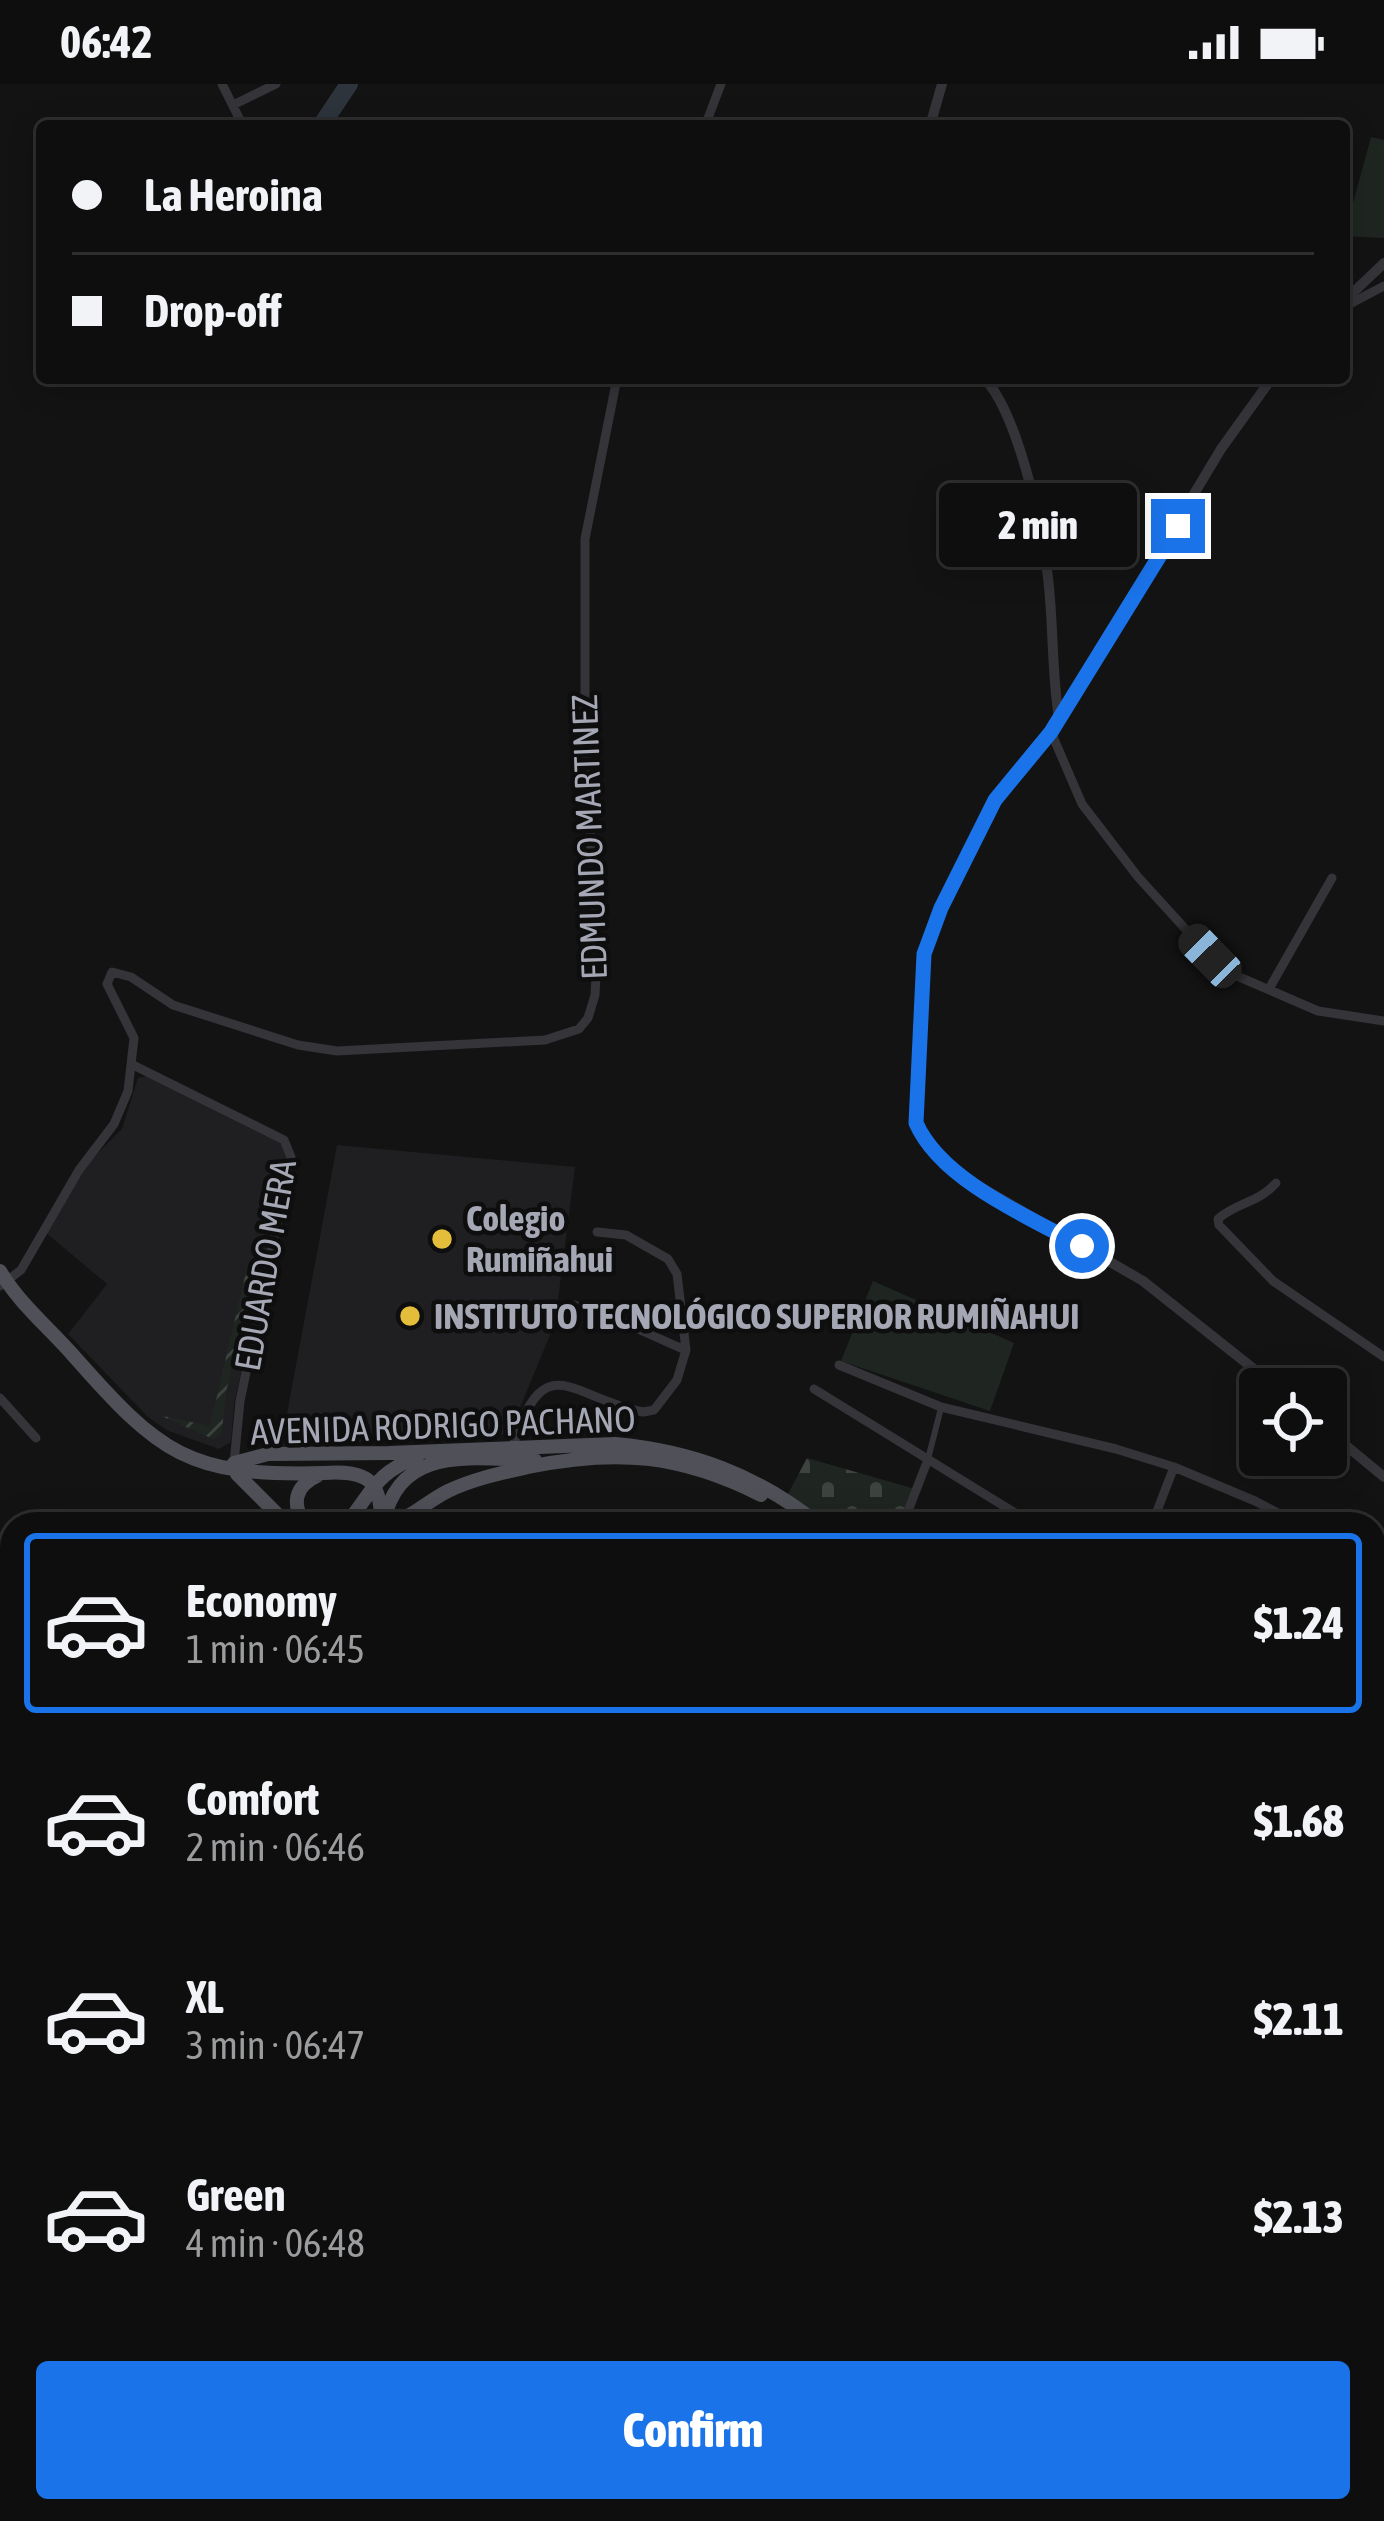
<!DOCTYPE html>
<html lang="en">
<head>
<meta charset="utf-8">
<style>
	body { margin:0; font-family:"Asap Condensed",sans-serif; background:#1c1c1d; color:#f1f3f6; height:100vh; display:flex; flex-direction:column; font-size:45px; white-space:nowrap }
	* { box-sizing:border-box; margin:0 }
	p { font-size:39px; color:#9b9c9e }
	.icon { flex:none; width:66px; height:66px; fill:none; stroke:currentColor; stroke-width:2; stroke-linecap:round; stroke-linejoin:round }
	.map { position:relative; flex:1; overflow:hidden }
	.drawer { position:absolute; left:0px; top:1428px; width:1386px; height:1011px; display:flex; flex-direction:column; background:#0e0e0f; border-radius:36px 36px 0 0; box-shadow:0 6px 30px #0003,0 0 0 3px #2e2e2f }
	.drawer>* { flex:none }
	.top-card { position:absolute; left:36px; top:36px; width:1314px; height:264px; border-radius:12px; box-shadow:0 6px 30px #0003,0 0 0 3px #2e2e2f; display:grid; align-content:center; height:264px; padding:0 36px; background:#0e0e0f }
	.controls { position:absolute; left:1239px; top:1284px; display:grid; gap:24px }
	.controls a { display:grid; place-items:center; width:108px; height:108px; border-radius:12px; background:#0e0e0f; box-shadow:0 6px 30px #0003,0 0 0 3px #2e2e2f; font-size:60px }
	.end { position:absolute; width:54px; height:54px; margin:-27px; border:15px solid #1a73e8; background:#fff; box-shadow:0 0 0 6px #fff }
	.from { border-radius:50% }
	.bubble { position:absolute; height:84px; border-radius:12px; background:#0e0e0f; box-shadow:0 6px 30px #0003,0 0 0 3px #2e2e2f; font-size:39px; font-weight:800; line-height:84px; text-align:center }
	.car { position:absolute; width:36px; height:72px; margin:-36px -18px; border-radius:15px; box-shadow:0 0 9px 3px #0007; background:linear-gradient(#222 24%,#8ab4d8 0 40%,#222 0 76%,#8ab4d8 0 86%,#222 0) }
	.top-card b { display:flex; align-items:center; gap:42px; height:114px; font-size:45px }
	.top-card b+b { border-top:3px solid #2e2e2f }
	.top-card i { width:30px; height:30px; background:#f1f3f6 }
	ul { padding:21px 0 0; list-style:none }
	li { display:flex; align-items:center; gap:36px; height:180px; margin:0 24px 18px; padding:0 12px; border:6px solid transparent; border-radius:12px }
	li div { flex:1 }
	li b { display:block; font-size:45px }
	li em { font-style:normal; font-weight:800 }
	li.active { border-color:#1a73e8 }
	li>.icon { width:108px; height:108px; stroke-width:1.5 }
	.button { display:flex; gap:24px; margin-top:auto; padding:24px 36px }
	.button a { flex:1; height:138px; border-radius:12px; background:#1a73e8; color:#fff; font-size:48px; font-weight:800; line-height:138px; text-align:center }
	.status { display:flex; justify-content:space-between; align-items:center; height:84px; padding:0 60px; background:#0e0e0f; direction:ltr }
	.status svg { height:33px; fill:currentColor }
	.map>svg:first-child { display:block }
	.built { fill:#1f1f21 }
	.grass { fill:url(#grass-dots) }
	.cemetery { fill:url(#cemetery-stones) }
	.garden { fill:url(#garden-furrows) }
	.pitch { fill:#1f2621 }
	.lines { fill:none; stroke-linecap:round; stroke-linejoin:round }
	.river { stroke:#2d343c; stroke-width:18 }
	.pedestrian { stroke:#343439; stroke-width:6 }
	.minor { stroke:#343439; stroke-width:9 }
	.tertiary { stroke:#343439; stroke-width:10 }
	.secondary { stroke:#424349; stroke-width:12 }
	.primary { stroke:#505158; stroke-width:14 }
	.primary-bridge { stroke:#505158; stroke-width:14 }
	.route { stroke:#1a73e8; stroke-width:15 }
	.poi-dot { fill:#e4be3a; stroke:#0e0e0f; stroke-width:4.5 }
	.labels { text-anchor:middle; stroke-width:9; stroke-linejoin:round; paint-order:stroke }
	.street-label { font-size:36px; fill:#a5a8b4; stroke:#0e0e0f }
	.poi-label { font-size:36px; font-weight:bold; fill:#a5a8b4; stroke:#0e0e0f; text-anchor:start }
</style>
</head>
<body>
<div class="status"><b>06:42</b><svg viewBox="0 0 49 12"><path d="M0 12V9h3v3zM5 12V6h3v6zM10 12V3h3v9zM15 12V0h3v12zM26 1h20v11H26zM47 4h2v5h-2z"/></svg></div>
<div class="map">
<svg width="1384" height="2437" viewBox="0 0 1384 2437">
	<defs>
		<pattern id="grass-dots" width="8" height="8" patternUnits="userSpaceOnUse" patternTransform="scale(3)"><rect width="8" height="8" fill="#1f2621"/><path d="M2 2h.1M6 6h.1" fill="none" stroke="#3d433f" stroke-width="1.8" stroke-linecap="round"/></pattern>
		<pattern id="cemetery-stones" width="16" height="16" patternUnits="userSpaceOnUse" patternTransform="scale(3)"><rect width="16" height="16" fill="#1f2621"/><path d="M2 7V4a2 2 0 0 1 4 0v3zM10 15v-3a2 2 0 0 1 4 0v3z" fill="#3d433f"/></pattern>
		<pattern id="garden-furrows" width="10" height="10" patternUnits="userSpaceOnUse" patternTransform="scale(3)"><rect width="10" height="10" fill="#1f2621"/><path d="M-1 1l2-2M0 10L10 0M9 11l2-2" fill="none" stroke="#3d433f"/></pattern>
	</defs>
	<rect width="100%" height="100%" fill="#131314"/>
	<path class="built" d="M148,992L282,1057L290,1073L234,1320L231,1358L219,1365L166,1346L147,1332L68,1250L107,1200L45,1148L82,1085L122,1045L138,994Z
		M337,1061L575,1083L555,1239L509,1350L281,1362Z
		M1374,1788L1384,1794V1883L1374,1897Z
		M837,2427H1149L1141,2437H849Z"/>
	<path class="grass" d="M1374,1930L1384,1937V2196L1374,2195Z"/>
	<path class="cemetery" d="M807,1374L915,1405L899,1440H823L788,1410Z"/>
	<path class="garden" d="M248,1179L253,1180L225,1314L222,1348L213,1355L159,1331L210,1342Z"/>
	<path class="pitch" d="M1371,53L1384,56V154L1344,152Z
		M873,1197L1014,1259L990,1327L841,1277Z"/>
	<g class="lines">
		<path class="river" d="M321,42L349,0
			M0,1465L12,1477
			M1374,2202L1384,2203"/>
		<path class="pedestrian" d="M928,1375L941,1324"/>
		<path class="minor" d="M222,0L243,42
			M233,21L276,0
			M705,42L721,0
			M1344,223L1384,202
			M1051,648L1082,720L1138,793L1210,872L1237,892L1318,927L1384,937
			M1269,905L1332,794
			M133,981L284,1056L291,1073L240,1317L234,1379
			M1276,1099C1257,1120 1237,1118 1218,1135L1219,1141L1273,1197L1384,1273
			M0,1202L21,1186L79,1086L114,1040L128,1007L134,954L107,900L112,888L131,893L173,921L298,961L337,967L545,956L579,945L588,934L595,911L597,873L585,661V455L617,294
			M574,1221L602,1229L685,1266
			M839,1281L941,1323L1116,1365L1174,1383L1255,1417L1299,1440
			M814,1305L1033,1440
			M0,1314L36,1354
			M512,1365C544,1259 571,1314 643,1328L654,1326L677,1296L686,1266L677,1190L668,1175L626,1151L597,1148
			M903,1440L927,1378
			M1152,1440L1174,1383
			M1374,1480L1384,1485
			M1374,1646L1384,1651
			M1374,1778L1384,1785
			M0,1894L12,1874
			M1374,1910L1384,1895
			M0,1928L12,1934
			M0,2028L12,2034
			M0,2062L12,2042
			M0,2141L12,2145
			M0,2237L12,2218
			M0,2341L12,2347
			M0,2410L12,2389
			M189,2427L211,2437
			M478,2427L506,2437
			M1188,2427L1199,2437
			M1301,2427L1310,2437
			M101,2437L108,2427
			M308,2437L315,2427
			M1166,2437L1174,2427"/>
		<path class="tertiary" d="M930,42L942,0
			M1344,217L1384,179
			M984,294C1017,328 1041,437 1047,486C1054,535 1051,585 1059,634
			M1272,294L1221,365L1051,648L995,715L941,824L924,870L916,1039L928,1063L946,1083L1143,1197L1279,1305
			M1326,1345L1384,1393
			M801,2427L812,2437
			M822,2427L834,2437
			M648,2437L656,2427"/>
		<path class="secondary" d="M0,1801L12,1809
			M0,1816L12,1823
			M678,2427L685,2437
			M693,2427L701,2437
			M1349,2427L1362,2437"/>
		<path class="primary" d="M0,1187C18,1218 48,1243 72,1270C160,1370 188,1393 324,1389
			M234,1379L268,1370L389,1369L615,1360C692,1367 757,1391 818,1440
			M237,1390L287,1440
			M305,1440C291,1420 295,1402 317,1392
			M346,1440C373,1408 374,1390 417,1373
			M383,1440C399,1360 470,1375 535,1376
			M392,1440C413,1432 428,1417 448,1407C473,1395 501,1389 528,1383C616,1365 680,1370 761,1411
			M1374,1914L1384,1922"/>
		<path class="primary-bridge" d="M324,1389C368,1386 382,1397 381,1440"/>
	</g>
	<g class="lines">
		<path class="route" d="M1082,1162C1028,1133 941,1096 916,1039L924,870L941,824L995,716L1051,648L1178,442"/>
	</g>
	<g class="poi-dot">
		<circle cx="442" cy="1155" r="12"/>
		<circle cx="410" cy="1232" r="12"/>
	</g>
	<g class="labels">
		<g class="street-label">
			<text transform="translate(589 753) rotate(-92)" y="13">EDMUNDO MARTINEZ</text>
			<text transform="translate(265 1181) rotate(-80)" y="13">EDUARDO MERA</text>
			<text transform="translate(443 1341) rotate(-2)" y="13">AVENIDA RODRIGO PACHANO</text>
		</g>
		<g class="poi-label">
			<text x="466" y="1147">Colegio<tspan x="466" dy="41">Rumiñahui</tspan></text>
			<text x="434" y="1245">INSTITUTO TECNOLÓGICO SUPERIOR RUMIÑAHUI</text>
		</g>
	</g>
</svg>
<div class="controls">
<a><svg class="icon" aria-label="locate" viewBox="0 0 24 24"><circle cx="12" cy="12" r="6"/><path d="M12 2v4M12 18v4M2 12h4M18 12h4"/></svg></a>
</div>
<i class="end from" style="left:1082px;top:1162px"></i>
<i class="end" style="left:1178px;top:442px"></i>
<div class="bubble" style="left:939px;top:399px;width:198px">2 min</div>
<i class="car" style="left:1210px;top:872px;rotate:316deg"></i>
<div class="top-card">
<b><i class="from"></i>La Heroina</b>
<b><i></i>Drop-off</b>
</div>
<section class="drawer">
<ul>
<li class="active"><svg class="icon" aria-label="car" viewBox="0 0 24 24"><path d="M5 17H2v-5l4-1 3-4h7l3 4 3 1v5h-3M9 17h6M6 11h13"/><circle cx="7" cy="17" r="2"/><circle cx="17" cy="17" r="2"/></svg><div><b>Economy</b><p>1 min · 06:45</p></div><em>$1.24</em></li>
<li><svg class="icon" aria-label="car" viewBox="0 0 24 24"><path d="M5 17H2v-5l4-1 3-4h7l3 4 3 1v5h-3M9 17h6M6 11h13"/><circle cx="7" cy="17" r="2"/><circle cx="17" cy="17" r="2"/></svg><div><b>Comfort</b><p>2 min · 06:46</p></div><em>$1.68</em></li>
<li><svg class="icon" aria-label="car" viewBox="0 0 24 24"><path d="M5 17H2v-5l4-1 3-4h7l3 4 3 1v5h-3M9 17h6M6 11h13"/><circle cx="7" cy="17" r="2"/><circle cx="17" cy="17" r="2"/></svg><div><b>XL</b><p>3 min · 06:47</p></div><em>$2.11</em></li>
<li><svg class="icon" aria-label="car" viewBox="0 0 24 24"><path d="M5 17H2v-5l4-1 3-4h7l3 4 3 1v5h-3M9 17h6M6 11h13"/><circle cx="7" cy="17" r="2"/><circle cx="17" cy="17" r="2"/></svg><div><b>Green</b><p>4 min · 06:48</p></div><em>$2.13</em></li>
</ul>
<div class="button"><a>Confirm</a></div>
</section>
</div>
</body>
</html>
